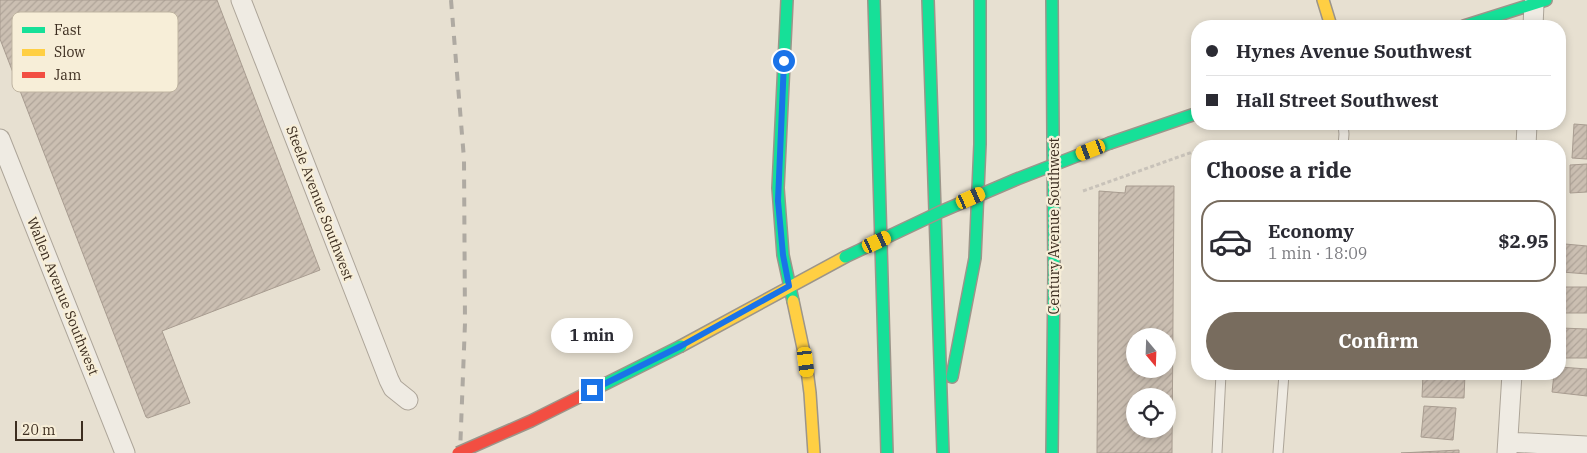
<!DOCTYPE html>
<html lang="en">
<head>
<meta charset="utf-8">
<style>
	body { margin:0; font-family:"IBM Plex Serif",serif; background:#f7f7f7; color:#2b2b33; height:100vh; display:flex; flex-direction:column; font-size:19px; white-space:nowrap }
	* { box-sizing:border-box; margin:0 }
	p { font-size:16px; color:#7c7c81 }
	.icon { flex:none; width:28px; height:28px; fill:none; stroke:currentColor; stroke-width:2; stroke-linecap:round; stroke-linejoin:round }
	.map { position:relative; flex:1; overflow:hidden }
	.side { position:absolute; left:1191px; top:140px; width:375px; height:240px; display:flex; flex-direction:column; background:#fff; border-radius:20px; box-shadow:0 2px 8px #0003 }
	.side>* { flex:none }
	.hud { position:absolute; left:1191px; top:20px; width:375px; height:110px; border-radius:20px; box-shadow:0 2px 8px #0003; display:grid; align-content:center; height:110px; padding:0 15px; background:#fff }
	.needle { width:32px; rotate:161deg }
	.buttons { position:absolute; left:1126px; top:328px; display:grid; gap:10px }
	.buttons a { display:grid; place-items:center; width:50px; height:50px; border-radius:50%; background:#fff; box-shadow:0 2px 8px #0003; font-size:25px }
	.scale { position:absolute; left:15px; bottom:12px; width:68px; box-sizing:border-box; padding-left:5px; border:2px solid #3d2e20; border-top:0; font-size:14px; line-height:18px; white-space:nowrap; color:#3d2e20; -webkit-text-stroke:4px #f7eed8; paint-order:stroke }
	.end { position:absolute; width:22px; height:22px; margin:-11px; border:6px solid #1a73e8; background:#fff; box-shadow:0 0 0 2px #fff }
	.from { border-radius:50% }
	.bubble { position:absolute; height:35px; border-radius:18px; background:#fff; box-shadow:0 2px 8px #0003; font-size:16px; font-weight:700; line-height:35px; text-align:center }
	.car { position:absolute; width:15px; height:30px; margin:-15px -8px; border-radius:6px; box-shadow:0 0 4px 1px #0007; background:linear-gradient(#f5c518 24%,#345 0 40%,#f5c518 0 76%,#345 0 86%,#f5c518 0) }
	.hud b { display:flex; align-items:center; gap:18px; height:48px; font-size:19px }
	.hud b+b { border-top:1px solid #e1e1e2 }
	.hud i { width:12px; height:12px; background:#2b2b33 }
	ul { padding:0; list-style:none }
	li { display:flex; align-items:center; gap:15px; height:82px; margin:0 10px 8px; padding:0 5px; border:2px solid transparent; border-radius:20px }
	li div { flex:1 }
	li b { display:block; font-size:19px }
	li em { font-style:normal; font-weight:700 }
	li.active { border-color:#786c5e }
	li>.icon { width:45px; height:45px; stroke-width:1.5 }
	h2 { padding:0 15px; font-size:22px; line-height:60px }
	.cta { display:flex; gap:10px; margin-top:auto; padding:10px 15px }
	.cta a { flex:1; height:58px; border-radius:30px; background:#786c5e; color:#fff; font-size:20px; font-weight:700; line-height:58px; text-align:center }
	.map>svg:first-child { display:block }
	.building { fill:url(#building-hatch); stroke:#a89c90; fill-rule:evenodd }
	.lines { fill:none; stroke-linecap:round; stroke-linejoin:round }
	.lane-casing { stroke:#ada599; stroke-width:11 }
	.street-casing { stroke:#ada599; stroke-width:21 }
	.fast-casing { stroke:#9c958a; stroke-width:14 }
	.slow-casing { stroke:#9c958a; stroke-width:14 }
	.path { stroke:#c8c2b9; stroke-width:3; stroke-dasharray:4 2.5; stroke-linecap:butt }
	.lane { stroke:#efebe3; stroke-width:9 }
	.street { stroke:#efebe3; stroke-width:19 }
	.fast { stroke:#16e098; stroke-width:11 }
	.slow { stroke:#ffcf43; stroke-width:11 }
	.rail { stroke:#afaaa2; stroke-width:4; stroke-dasharray:9 9; stroke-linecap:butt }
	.fast-bridge-casing { stroke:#9c958a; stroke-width:14; stroke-linecap:butt }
	.jam-bridge-casing { stroke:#9c958a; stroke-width:14; stroke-linecap:butt }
	.fast-bridge { stroke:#16e098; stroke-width:11 }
	.jam-bridge { stroke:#f24e42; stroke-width:11 }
	.route { stroke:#1a73e8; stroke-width:6 }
	.labels { text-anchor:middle; stroke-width:4.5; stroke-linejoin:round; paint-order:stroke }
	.street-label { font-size:14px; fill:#3d2e20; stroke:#f7eed8 }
	.key { fill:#f7eed8; stroke:#bfb4a1; stroke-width:1 }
	.key-label { font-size:14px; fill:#3d2e20 }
</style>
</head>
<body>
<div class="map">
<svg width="1587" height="453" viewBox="0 0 1587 453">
	<defs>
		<pattern id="building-hatch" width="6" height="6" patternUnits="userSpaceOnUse" patternTransform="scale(1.25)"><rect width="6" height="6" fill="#cbbfb2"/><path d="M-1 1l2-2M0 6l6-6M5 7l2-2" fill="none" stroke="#afa499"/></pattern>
	</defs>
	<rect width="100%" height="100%" fill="#e7e0d1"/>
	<path class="building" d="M0,0H217L320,270L162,331L190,403L148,418L146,417L0,39Z
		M1574,124L1587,125V159L1572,158Z
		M1587,164V192L1570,193V165Z
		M1126,186H1174L1172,453H1097L1099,191L1125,193ZM1135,336H1168V369H1135ZM1135,396H1168V429H1135Z
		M1565,244L1587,246V274L1562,272Z
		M1560,287H1587V313H1560Z
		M1561,328L1587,329V358H1560Z
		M1560,367L1587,369V396L1552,392L1554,374H1560Z
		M1423,374H1465L1464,398L1422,397Z
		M1424,406L1456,408L1453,440L1421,437Z
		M1459,450V453H1401Z"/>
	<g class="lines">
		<defs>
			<path id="lane" d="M1343,124L1344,134L1343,146
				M1217,453L1221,374
				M1278,453L1284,374"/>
			<path id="street" d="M241,0L389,380L393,388L408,400
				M1533,26L1534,4
				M0,139L125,453
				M1526,146L1527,124
				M1508,442L1587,446
				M1507,453L1512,374"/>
			<path id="fast" d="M787,0L778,188L783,255L793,301
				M874,0L887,453
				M928,0L943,453
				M1052,0L1054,273L1052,453
				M1464,26L1546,0
				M1110,143L1198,113
				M952,377L975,258L980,144V0"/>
			<path id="slow" d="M1323,0L1331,26
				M793,301L806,362L810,393L814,453
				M681,346L845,257"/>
		</defs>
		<use href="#lane" class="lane-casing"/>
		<use href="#street" class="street-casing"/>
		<use href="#fast" class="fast-casing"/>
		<use href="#slow" class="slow-casing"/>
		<path class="path" d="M1083,191L1198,150"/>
		<use href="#lane" class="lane"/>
		<use href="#street" class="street"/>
		<use href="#fast" class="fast"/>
		<use href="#slow" class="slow"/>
		<path class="rail" d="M451,0L464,159L465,323L460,453"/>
		<defs>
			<path id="fast-bridge" d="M845,257L940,212L1017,179L1110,143
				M581,396L681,346"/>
			<path id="jam-bridge" d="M458,453L531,421L581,396"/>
		</defs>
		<use href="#fast-bridge" class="fast-bridge-casing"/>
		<use href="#jam-bridge" class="jam-bridge-casing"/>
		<use href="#fast-bridge" class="fast-bridge"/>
		<use href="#jam-bridge" class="jam-bridge"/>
	</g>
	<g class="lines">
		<path class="route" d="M592,390L681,346L789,286L783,255L778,201L784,61"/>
	</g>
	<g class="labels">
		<g class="street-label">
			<text transform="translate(320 203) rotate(69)" y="5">Steele Avenue Southwest</text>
			<text transform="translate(1054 226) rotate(-90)" y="5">Century Avenue Southwest</text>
			<text transform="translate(63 296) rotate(68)" y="5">Wallen Avenue Southwest</text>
		</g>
	</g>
	<rect x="12" y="12" width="166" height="80" rx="8" class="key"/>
	<rect x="22" y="27" width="23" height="6" fill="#16e098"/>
	<rect x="22" y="49" width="23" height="7" fill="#ffcf43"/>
	<rect x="22" y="72" width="23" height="6" fill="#f24e42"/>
	<g class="key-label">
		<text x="54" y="35">Fast</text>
		<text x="54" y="57">Slow</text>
		<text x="54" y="80">Jam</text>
	</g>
</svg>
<div class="buttons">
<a><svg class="needle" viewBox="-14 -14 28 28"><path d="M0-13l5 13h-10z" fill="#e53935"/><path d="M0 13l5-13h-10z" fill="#7c7c81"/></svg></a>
<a><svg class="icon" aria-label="locate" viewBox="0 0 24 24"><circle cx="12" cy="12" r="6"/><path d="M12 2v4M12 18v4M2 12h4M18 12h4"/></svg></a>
</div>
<div class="scale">20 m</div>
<i class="end from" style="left:784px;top:61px"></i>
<i class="end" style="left:592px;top:390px"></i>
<div class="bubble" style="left:551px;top:318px;width:82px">1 min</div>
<i class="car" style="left:1091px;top:150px;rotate:249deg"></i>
<i class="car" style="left:971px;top:198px;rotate:66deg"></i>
<i class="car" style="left:877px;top:242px;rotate:65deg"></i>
<i class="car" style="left:806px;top:362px;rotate:173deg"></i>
<div class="hud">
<b><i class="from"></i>Hynes Avenue Southwest</b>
<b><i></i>Hall Street Southwest</b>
</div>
<section class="side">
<h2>Choose a ride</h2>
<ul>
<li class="active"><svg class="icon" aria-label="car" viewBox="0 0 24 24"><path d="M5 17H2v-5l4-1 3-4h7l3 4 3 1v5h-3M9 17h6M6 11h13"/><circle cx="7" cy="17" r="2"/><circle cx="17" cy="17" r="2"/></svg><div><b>Economy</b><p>1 min · 18:09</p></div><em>$2.95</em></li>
</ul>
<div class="cta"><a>Confirm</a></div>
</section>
</div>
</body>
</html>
